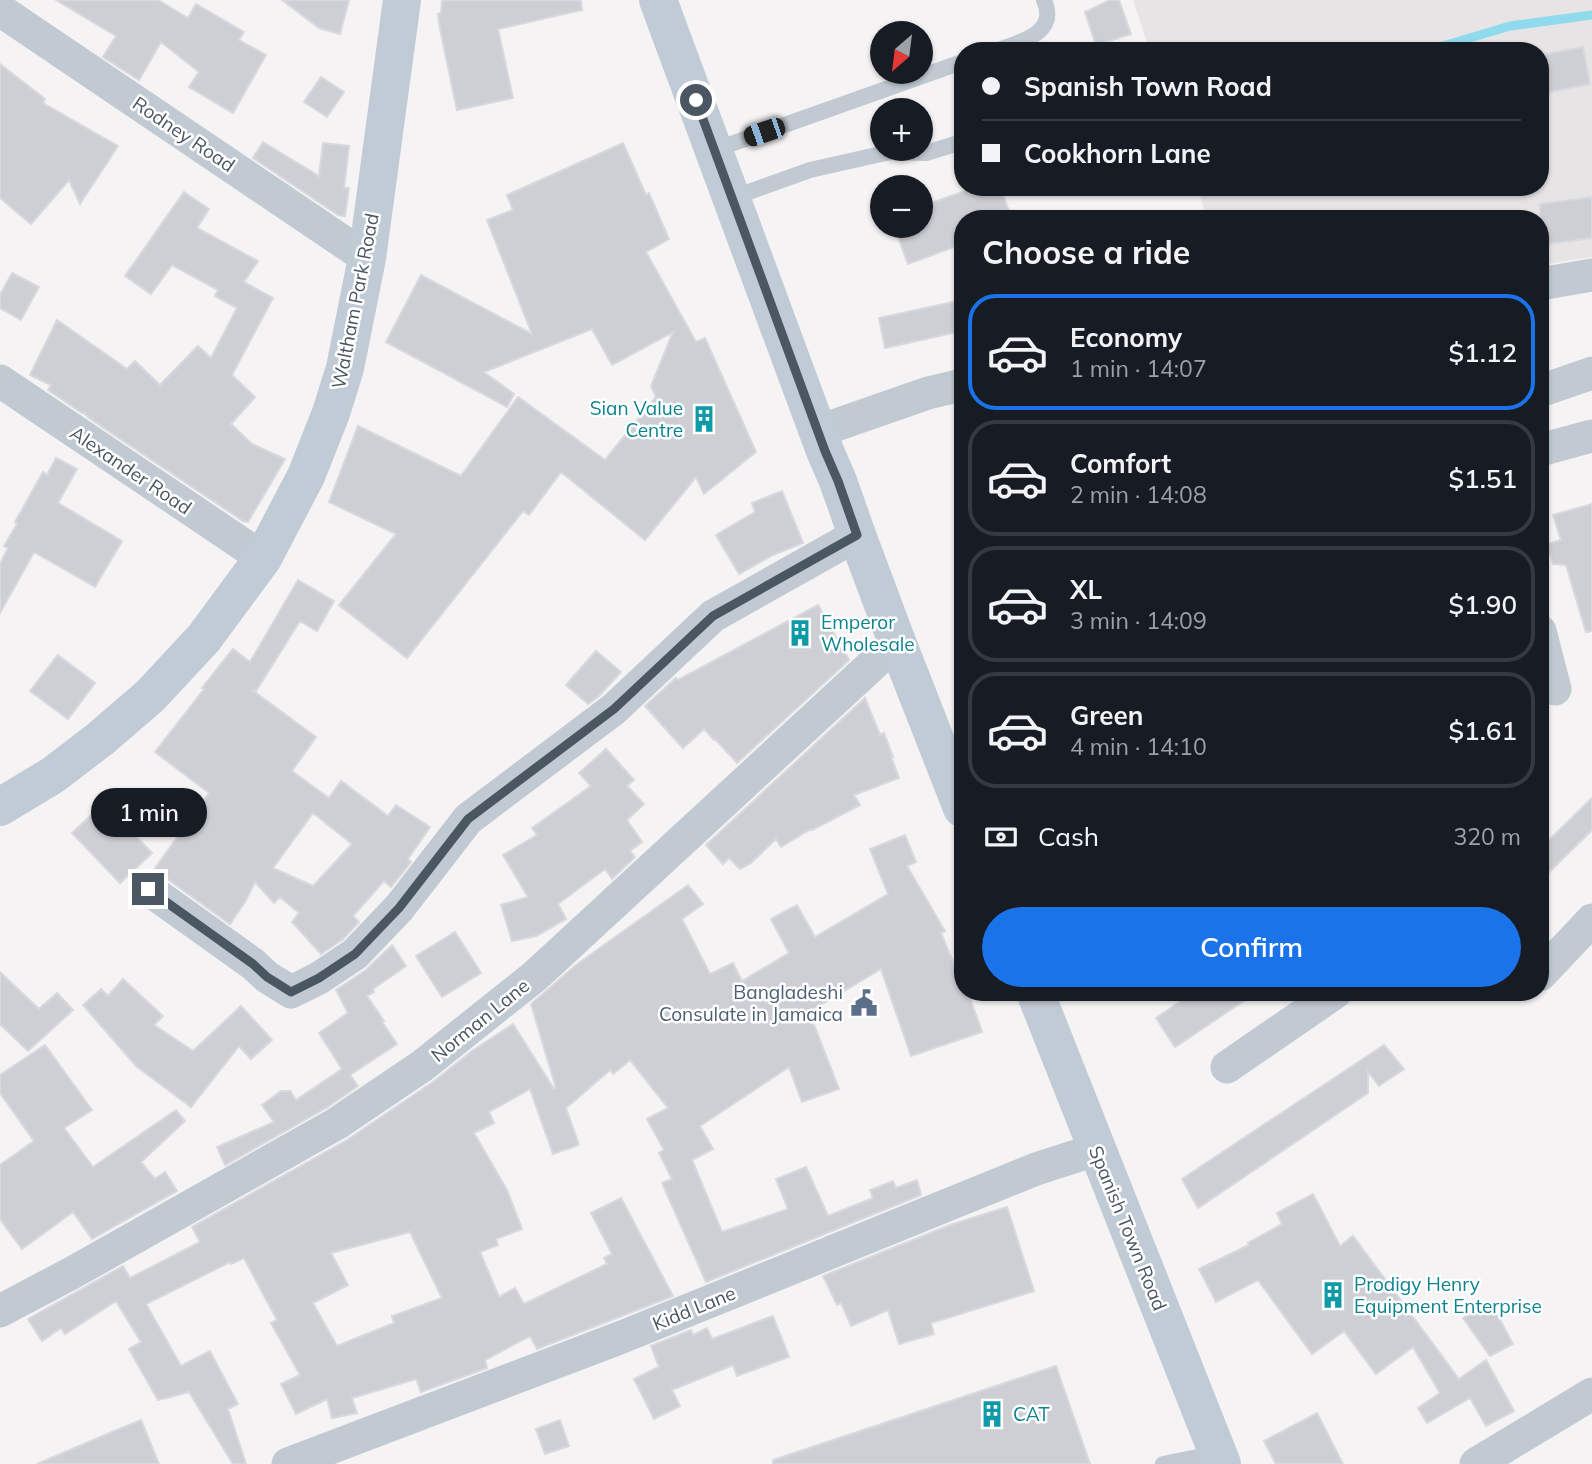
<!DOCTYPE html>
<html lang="en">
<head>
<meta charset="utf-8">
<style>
	body { margin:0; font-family:Mulish,sans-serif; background:#20242c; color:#f1f3f6; height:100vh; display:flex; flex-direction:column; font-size:26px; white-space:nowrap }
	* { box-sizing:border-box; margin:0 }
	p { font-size:23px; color:#9ea1a6 }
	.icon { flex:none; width:38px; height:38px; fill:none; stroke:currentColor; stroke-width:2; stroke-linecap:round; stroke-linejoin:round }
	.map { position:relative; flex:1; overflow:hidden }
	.panel { position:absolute; left:954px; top:210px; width:595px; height:791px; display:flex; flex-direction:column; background:#171b24; border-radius:28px; box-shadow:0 2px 5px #0004 }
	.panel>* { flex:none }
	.guide { position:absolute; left:954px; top:42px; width:595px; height:154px; border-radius:28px; box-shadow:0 2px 5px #0004; display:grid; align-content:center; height:154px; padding:0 28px; background:#171b24 }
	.needle { width:46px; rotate:208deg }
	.tools { position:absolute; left:870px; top:21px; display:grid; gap:14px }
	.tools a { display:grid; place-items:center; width:63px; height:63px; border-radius:50%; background:#171b24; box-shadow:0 2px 5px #0004; font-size:35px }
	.end { position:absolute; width:32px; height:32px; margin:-16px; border:9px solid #4a5661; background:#fff; box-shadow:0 0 0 4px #fff }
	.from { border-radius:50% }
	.bubble { position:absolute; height:49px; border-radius:24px; background:#171b24; box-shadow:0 2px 5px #0004; font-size:23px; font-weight:600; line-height:49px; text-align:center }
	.car { position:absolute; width:21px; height:42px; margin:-21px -10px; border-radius:9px; box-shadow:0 0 5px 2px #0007; background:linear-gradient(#222 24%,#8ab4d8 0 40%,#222 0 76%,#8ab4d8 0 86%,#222 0) }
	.guide b { display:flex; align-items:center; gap:24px; height:66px; font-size:26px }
	.guide b+b { border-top:2px solid #363941 }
	.guide i { width:18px; height:18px; background:#f1f3f6 }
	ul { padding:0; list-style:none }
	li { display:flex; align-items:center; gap:21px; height:116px; margin:0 14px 10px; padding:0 14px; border:4px solid #363941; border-radius:28px }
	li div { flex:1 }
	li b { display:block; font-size:26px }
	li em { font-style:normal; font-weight:600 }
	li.selected { border-color:#1a73e8 }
	li>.icon { width:63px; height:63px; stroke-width:1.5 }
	h2 { padding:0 28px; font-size:32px; line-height:84px }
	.pay { display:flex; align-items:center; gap:18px; height:77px; padding:0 28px; font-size:26px }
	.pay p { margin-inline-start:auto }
	.action { display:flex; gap:14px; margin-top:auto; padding:14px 28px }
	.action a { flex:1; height:80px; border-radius:42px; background:#1a73e8; color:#fff; font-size:28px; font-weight:600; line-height:80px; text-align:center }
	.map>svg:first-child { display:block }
	.education { fill:#e6e4e5 }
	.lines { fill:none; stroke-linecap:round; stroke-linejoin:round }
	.stream { stroke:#90daee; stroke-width:9 }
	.building { fill:#cdcfd5; stroke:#d7d9de; stroke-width:2; fill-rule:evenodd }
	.lane { stroke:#c1cad2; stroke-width:16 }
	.street { stroke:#c1cad2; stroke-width:33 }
	.secondary { stroke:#c1cbd6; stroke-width:38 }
	.route { stroke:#4a5661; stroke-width:9 }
	.labels { text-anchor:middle; stroke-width:5; stroke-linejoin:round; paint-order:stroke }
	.street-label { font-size:19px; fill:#4a5661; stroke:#fff }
	.culture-label { font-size:19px; fill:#0d838f; stroke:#fff; text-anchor:start }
	.service-label { font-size:19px; fill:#4e5e75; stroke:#fff; text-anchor:end }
</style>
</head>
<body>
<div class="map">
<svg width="1592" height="1464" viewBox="0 0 1592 1464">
	<rect width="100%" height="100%" fill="#f5f3f3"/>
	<path class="education" d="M1133,0H1592V257L1540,265V219H1207L1197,187H1540V51H1150Z"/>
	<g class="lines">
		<path class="stream" d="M1426,51L1510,26L1592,15"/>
	</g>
	<path class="building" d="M56,0H158L188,18L196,4L244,32L239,40L266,55L233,113L189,87L199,72L161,42L139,80L103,57L116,36Z
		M282,0H349L340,34L319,28Z
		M442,0H581L582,10L498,29L513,98L457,110L440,29L438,14L441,13Z
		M1110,0H1119L1131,34L1096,45L1085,12Z
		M1583,47L1590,84L1540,94V55Z
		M0,64L45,99L43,103L118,146L80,204L69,180L31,224L0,198Z
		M321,77L344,92L327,117L304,102Z
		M263,142L319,176L323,143L349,146L344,188H349L345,216L338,215L253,158Z
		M623,143L646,195L649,193L669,239L646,252L696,342L705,338L756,452L704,494L696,477L645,540L561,472L529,515L523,511L407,658L339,605L396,534L329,502L358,426L461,476L518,397L605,460L656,397L651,386L673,332L612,365L592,329L484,372L514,394L507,407L386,342L421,275L532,334L487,220L513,210L507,195Z
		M976,187H1000L1012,219H962V244L908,264L894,226H920V207Z
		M184,192L209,209L197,228L258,261L244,282L273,298L232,375L255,397L231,424L252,444L285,459L248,522L243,521L89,418L83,412L82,413L48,390L51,385L30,375L57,320L127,369L135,361L160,385L198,346L211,358L237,308L215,296L218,290L172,265L151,294L125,276Z
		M1592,197V238L1540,245V204Z
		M12,273L39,287L21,320L0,308V295Z
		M958,301L962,322V331L885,348L879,318Z
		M56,458L77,469L58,503L122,541L95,587L34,552L0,613V564L8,548L4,546L17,524L15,522L43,472L47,475Z
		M782,491L803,543L773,555L739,574L716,535L755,512L752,503Z
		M1592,504V631L1586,632L1566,565L1553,564L1547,544L1561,540L1553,515Z
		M298,580L334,601L317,631L300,621L256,691L252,690L316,737L292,771L329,798L341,781L388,816L396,805L430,827L408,859L411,862L391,887L384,881L353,916L359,922L343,939L321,954L292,922L299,913L280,897L274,903L255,882L245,902L230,924L159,873L153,871L209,793L155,752L204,689L202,688L233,649L250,662ZM313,813L352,844L313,886L273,868Z
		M818,605L849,660L737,763L715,739L714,740L704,729L683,748L645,706L676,678L678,680Z
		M596,651L621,672L599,696L588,704L566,685Z
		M58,655L95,683L68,719L30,691Z
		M865,698L880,735L884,733L893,757H891L899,778L854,795L860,805L812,830L811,829L781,847L776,839L751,863L740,869L729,858L723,864L706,845Z
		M606,749L634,780L627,786L644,804L627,820L642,842L630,851L635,857L612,879L605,869L558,904L566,919L536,936L512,941L501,905L528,897L503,855L537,835L532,828L591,786L579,773Z
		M1592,798V830L1540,881V849Z
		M104,803L152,853L120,883L72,833Z
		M905,835L916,862L907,866L945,931L941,933L962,984V992H968L982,1032L911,1056L881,969L809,1012L839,1089L802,1102L789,1067L700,1126L713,1149L692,1160L722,1232L788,1209L776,1179L806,1167L828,1216L873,1198L870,1190L893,1181L896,1188L917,1180L921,1195L706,1282L662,1183L672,1179L659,1153L664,1150L647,1119L668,1108L630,1060L613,1074L610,1070L566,1108L579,1145L553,1154L530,1089L489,1112L494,1123L474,1133L507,1190L522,1229L496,1239L498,1245L480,1252L499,1297L515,1288L524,1304L607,1264L604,1258L612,1254L591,1213L621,1198L673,1296L537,1349L530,1336L485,1360L487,1368L421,1392L416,1379L352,1398L357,1413L332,1418L327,1399L296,1414L281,1384L300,1375L271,1323L277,1320L244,1258L231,1264L230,1262L146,1304L181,1366L210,1351L238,1404L228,1409L246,1464H233L189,1392L158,1400L129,1349L141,1342L116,1301L65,1334L61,1328L42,1341L28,1319L123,1266L130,1278L200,1242L192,1227L347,1140L433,1082L472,1051L513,1024L554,1089L556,1088L531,1004L576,965L688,885L703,904L682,919L710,974L733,963L742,981L789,953L771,919L797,905L815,937L888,894L870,849ZM410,1232L442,1298L392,1316L394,1323L337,1346L313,1303L348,1285L331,1253Z
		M455,932L481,973L442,997L416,956Z
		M392,945L406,966L373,989L374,992L367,996L384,1021L382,1022L397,1044L350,1075L358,1086L326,1108L225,1165L217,1147L274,1122L262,1105L281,1091H290L296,1100L342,1069L319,1033L348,1013L336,990L366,970Z
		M0,972L39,1009L57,993L73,1010L28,1051L0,1024Z
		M123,979L163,1016L154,1025L193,1051L241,1006L272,1040L251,1059L239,1046L191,1107L136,1066L83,1005L101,989L108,996Z
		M1194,992H1257L1175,1047L1156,1018Z
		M45,1045L92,1110L64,1128L93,1167L176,1110L185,1121L141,1162L155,1179L165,1172L177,1191L92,1239L73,1212L22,1249L0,1219V1165L34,1141L0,1093V1075Z
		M1384,1045L1404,1069L1379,1086L1368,1072V1093L1198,1208L1182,1179Z
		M1313,1194L1340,1246L1353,1236L1459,1379L1486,1360L1514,1411L1486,1426L1470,1398L1427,1423L1418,1408L1440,1393L1413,1347L1376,1374L1344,1331L1312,1354L1258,1280L1216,1302L1199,1269L1249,1245L1248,1243L1282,1224L1277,1213Z
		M1007,1207L1034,1291L931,1323L934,1334L899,1344L888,1310L851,1326L841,1303L837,1305L823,1276L950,1225Z
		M1491,1303L1513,1344L1490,1356L1463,1318Z
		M773,1316L789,1357L737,1376L733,1365L672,1390L680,1406L654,1419L634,1379L659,1367L651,1346L691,1330L693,1335L707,1328L712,1339Z
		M1056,1366L1090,1464H773V1460Z
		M1317,1413L1343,1464H1276L1264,1441Z
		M141,1420L159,1464H37L112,1432Z
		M560,1420L569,1446L545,1454L536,1429Z"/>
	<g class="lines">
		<path class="lane" d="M996,51C1019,42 1059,34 1044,0
			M714,150L962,62
			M732,198L810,170L890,152L926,153L962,142
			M1163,1464L1217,1453"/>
		<path class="street" d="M0,10L367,258
			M1540,284L1592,275
			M0,381L263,558
			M1540,391L1592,373
			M819,431L928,393L962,385
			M1540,450L1592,436
			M1540,631L1555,689
			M148,889L253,964L267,977L291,992L319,978L355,954L399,908L468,819L614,709L713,616L857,535
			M1540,975L1592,920
			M1227,1067L1336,992
			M0,1311L70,1274L336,1124L422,1066L535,976L897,642
			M288,1464L622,1337L1036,1169L1098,1149
			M1476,1464L1592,1394"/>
		<path class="secondary" d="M658,0L825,451L838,481L857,535L897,642L962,808
			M0,807L53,775L100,739L150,696L204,638L263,558L306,476L331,413L345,368L367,258L402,0
			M1035,992L1222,1464"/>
	</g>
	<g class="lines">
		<path class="route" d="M148,889L253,964L267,977L291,992L319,978L355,954L399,908L468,819L614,709L713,616L857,535L838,481L825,451L696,100"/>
	</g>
	<defs>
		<symbol id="building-bare" viewBox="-9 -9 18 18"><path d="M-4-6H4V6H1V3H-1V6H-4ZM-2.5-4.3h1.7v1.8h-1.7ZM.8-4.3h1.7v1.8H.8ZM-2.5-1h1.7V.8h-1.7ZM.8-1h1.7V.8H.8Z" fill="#0f9aa8" stroke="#fff" stroke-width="2.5" paint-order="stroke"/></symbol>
		<symbol id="civic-bare" viewBox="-9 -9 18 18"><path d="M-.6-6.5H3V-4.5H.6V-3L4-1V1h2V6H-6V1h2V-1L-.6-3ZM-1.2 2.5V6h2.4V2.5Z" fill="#5c6f8a" stroke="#fff" stroke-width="2.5" paint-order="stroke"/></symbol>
	</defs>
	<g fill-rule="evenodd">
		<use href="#building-bare" x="685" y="400" width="38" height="38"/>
		<use href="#building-bare" x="781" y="614" width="38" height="38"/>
		<use href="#civic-bare" x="845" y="984" width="38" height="38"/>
		<use href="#building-bare" x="1314" y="1276" width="38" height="38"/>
		<use href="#building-bare" x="973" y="1395" width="38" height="38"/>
	</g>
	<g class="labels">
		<g class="street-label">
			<text transform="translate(184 134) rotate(34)" y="7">Rodney Road</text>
			<text transform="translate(355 301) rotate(-79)" y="7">Waltham Park Road</text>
			<text transform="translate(131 470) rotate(34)" y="7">Alexander Road</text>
			<text transform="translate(480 1020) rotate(-39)" y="7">Norman Lane</text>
			<text transform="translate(1128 1228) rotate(68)" y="7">Spanish Town Road</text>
			<text transform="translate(694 1308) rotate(-22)" y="7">Kidd Lane</text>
		</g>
		<g class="culture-label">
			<text x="683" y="415" text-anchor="end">Sian Value<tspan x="683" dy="22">Centre</tspan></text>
			<text x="821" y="629">Emperor<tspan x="821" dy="22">Wholesale</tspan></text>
			<text x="1354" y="1291">Prodigy Henry<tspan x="1354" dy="22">Equipment Enterprise</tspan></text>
			<text x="1013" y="1421">CAT</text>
		</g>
		<g class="service-label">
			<text x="843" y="999">Bangladeshi<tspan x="843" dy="22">Consulate in Jamaica</tspan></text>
		</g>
	</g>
</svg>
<div class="tools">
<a><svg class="needle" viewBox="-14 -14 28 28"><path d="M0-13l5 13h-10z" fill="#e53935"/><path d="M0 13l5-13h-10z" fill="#9ea1a6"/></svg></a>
<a>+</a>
<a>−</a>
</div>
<i class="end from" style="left:696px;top:100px"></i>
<i class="end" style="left:148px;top:889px"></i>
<div class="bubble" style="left:91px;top:788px;width:116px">1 min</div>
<i class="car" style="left:764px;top:132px;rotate:251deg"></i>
<div class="guide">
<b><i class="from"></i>Spanish Town Road</b>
<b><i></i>Cookhorn Lane</b>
</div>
<section class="panel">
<h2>Choose a ride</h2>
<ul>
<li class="selected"><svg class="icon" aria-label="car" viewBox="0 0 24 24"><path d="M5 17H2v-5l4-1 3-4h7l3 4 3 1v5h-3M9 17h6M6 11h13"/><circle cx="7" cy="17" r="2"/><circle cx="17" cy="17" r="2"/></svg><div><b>Economy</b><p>1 min · 14:07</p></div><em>$1.12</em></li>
<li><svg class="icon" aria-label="car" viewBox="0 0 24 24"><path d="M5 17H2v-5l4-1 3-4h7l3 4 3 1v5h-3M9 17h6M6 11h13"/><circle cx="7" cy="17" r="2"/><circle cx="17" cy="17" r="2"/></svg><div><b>Comfort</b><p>2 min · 14:08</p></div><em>$1.51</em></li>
<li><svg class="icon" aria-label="car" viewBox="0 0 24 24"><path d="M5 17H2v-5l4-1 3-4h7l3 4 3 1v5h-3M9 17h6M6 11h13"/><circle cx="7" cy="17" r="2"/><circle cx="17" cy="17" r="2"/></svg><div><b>XL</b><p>3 min · 14:09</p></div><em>$1.90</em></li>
<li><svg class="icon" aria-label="car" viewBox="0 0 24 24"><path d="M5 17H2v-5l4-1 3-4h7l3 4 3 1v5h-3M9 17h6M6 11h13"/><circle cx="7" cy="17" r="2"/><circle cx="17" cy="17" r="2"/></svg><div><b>Green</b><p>4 min · 14:10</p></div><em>$1.61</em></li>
</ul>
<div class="pay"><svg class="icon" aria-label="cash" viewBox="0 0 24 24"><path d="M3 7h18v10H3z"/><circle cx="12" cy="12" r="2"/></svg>Cash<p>320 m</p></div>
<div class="action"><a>Confirm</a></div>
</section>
</div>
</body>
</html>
